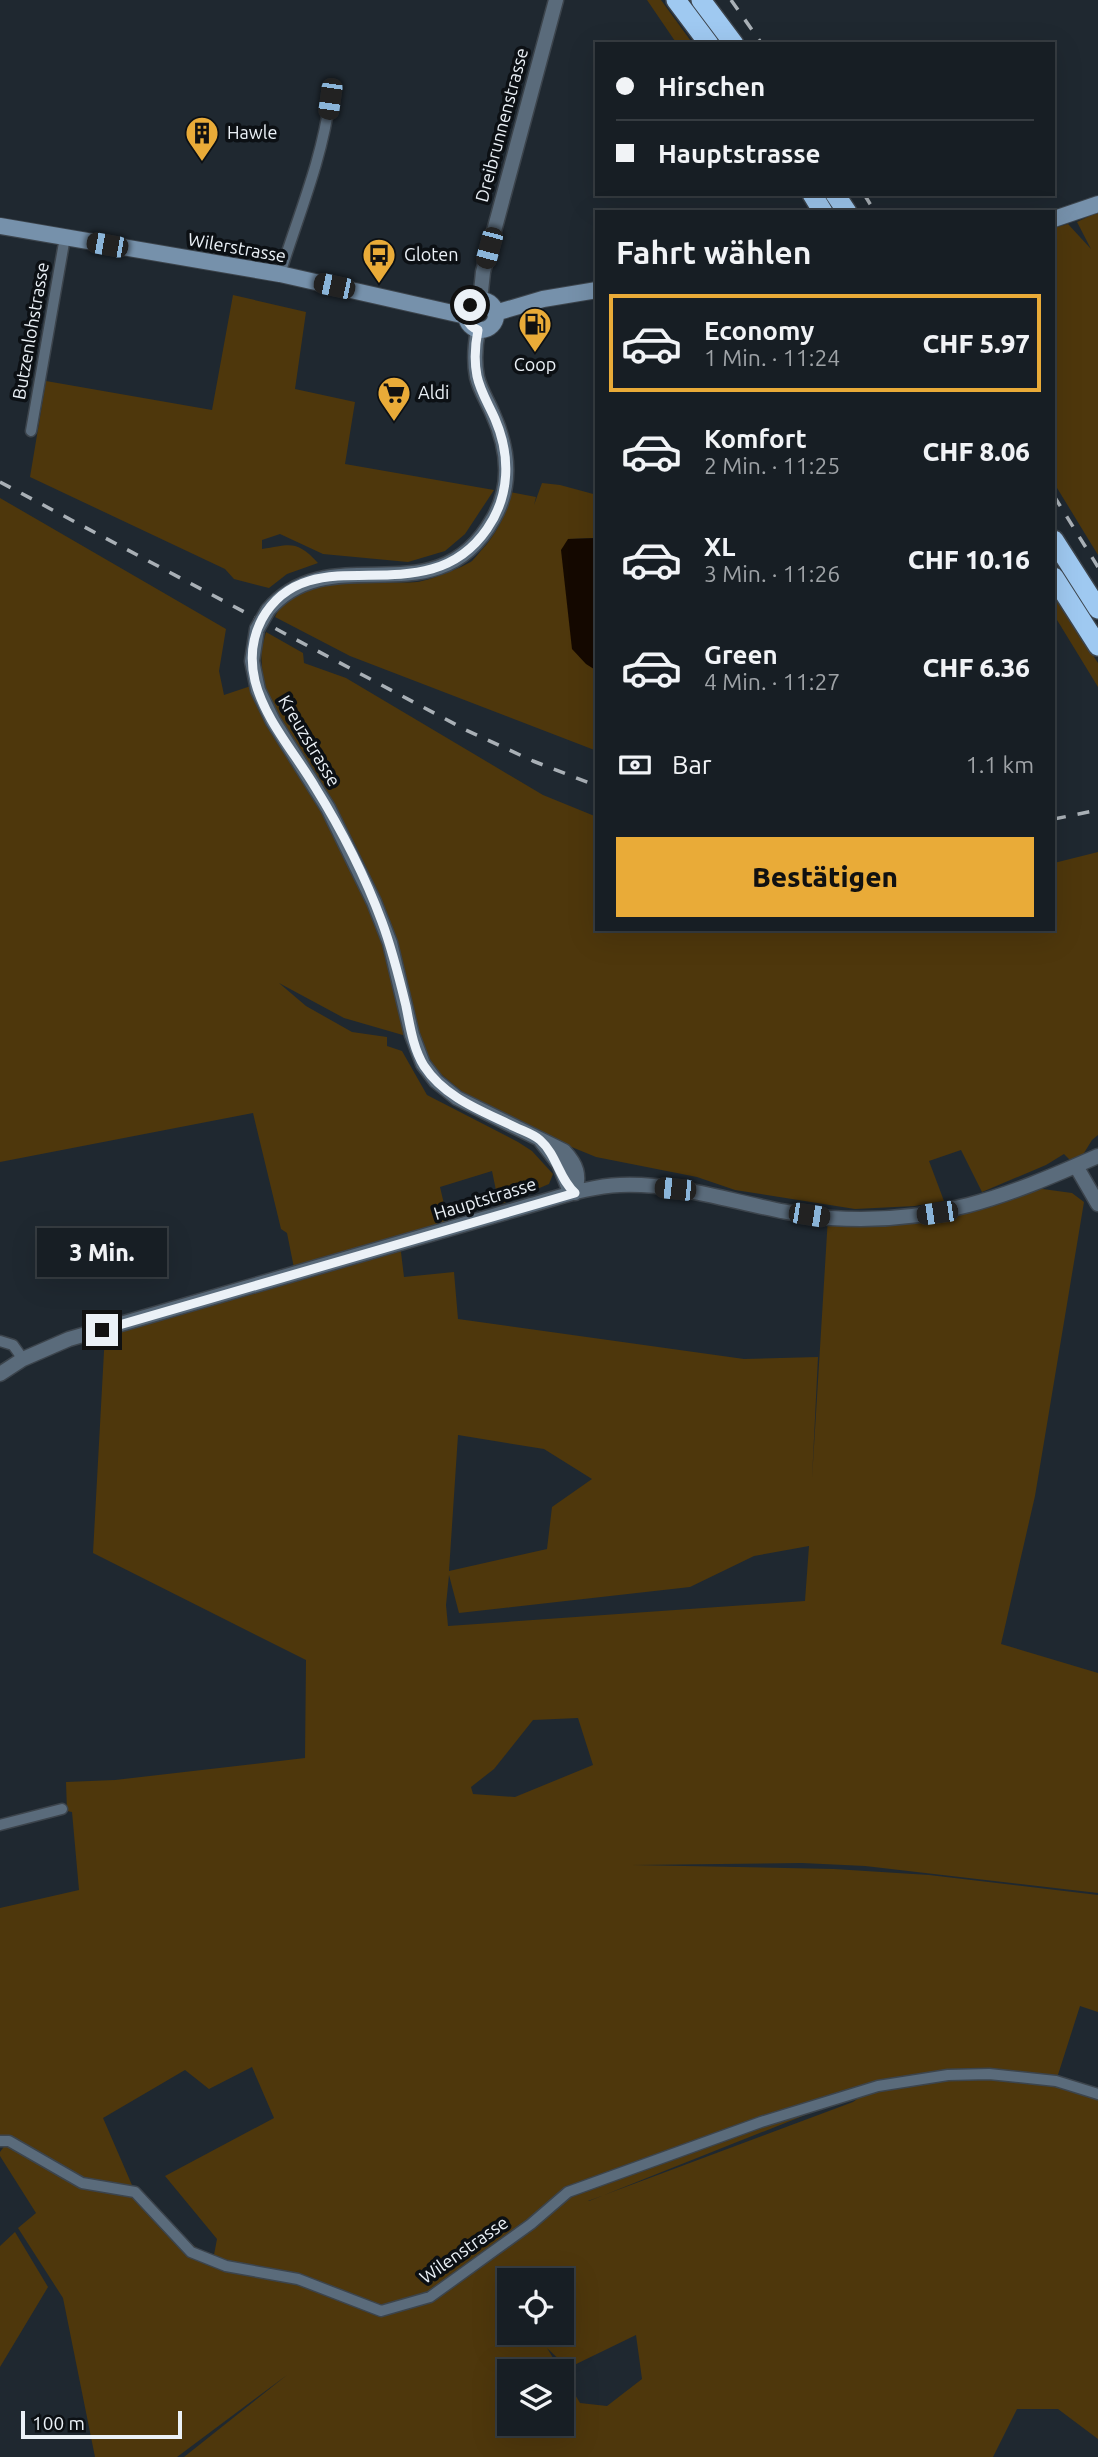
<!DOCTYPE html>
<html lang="de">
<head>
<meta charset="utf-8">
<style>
	body { margin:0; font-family:Ubuntu,sans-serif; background:#242b31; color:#f1f3f6; height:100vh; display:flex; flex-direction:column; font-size:26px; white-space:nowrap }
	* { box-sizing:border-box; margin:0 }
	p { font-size:23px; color:#9ea2a6 }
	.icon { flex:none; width:38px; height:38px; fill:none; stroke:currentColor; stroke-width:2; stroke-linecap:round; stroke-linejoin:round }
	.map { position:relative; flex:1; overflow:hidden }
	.drawer { position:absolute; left:595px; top:210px; width:460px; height:721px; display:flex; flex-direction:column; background:#171e24; border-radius:0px; box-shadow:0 7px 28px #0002,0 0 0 2px #363c41 }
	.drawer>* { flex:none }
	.banner { position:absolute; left:595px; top:42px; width:460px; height:154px; border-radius:0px; box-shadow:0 7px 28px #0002,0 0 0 2px #363c41; display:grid; align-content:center; height:154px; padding:0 21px; background:#171e24 }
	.buttons { position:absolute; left:497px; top:2268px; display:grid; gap:14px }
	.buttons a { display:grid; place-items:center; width:77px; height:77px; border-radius:0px; background:#171e24; box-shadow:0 7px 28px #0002,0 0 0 2px #363c41; font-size:35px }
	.scale { position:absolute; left:21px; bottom:18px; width:161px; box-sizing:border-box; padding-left:7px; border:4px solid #ebf1f7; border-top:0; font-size:19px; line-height:24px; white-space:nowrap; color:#ebf1f7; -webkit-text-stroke:5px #0c1014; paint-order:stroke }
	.end { position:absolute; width:32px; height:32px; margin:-16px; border:9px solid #ebf1f7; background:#111; box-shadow:0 0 0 4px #111 }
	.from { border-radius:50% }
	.bubble { position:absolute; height:49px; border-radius:0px; background:#171e24; box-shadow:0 7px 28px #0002,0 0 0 2px #363c41; font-size:23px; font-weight:800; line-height:49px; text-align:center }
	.car { position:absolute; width:21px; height:42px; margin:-21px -10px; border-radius:9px; box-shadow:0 0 5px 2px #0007; background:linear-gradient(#222 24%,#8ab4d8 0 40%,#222 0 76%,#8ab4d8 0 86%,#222 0) }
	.banner b { display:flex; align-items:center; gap:24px; height:66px; font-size:26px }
	.banner b+b { border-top:2px solid #363c41 }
	.banner i { width:18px; height:18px; background:#f1f3f6 }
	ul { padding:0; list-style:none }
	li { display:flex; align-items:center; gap:21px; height:98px; margin:0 14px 10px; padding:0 7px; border:4px solid transparent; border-radius:0px }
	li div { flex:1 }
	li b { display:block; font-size:26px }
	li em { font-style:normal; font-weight:800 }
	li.current { border-color:#e9ab38 }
	li>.icon { width:63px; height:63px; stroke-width:1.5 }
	h2 { padding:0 21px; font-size:32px; line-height:84px }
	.pay { display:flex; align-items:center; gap:18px; height:77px; padding:0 21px; font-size:26px }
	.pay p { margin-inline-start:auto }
	.primary-button { display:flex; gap:14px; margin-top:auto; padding:14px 21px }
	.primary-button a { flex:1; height:80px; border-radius:0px; background:#e9ab38; color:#111; font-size:28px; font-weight:800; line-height:80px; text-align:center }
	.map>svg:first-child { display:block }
	.green { fill:#4e370c; fill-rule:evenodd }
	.water { fill:#150900 }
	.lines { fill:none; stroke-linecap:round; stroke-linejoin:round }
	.minor-casing { stroke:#3c444c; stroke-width:13 }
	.tertiary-casing { stroke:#3c444c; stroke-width:17 }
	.secondary-casing { stroke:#3c444c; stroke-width:18 }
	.motorway-casing { stroke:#3c444c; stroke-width:22 }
	.minor { stroke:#5a6b7b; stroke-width:10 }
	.tertiary { stroke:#5a6b7b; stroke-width:14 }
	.secondary { stroke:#7691ab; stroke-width:16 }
	.motorway { stroke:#9fc9f1; stroke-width:19 }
	.rail { stroke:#a9b0b6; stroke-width:3.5; stroke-dasharray:12 12; stroke-linecap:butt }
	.tertiary-bridge-casing { stroke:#3c444c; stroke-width:17; stroke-linecap:butt }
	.tertiary-bridge { stroke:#5a6b7b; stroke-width:14 }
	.route { stroke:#ebf1f7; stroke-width:9 }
	.labels { text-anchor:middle; stroke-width:7; stroke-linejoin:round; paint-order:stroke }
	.street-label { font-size:18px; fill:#ebf1f7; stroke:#0c1014 }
	.poi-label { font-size:18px; fill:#ebf1f7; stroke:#0c1014; text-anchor:start }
</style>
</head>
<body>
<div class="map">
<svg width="1098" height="2457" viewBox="0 0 1098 2457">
	<rect width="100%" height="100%" fill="#1f2830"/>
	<path class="green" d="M647,0H661L693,44H677Z
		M1098,212V555L1054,483V228L1068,224L1091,249L1077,222Z
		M233,295L306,312L295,389L355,402L345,464L494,490L465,534L445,551L408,562L323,554L280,534L262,540V549C290,545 296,539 318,563L287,574L269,588L234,579L225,569L30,477L46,381L212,410Z
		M542,483L560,485L597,495V538L568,539L597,670V751L350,656L275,617C298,566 373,586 417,582C427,581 464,567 472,561C477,556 481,550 486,545C498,530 508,512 510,492L536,497L534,505Z
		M0,498L226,629L219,671L224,695L263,682L261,651L266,632L303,653L304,663L346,678L543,795L597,817V929H1054V863L1098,852V1135L1092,1140L1076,1166L1064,1154L1046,1165L982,1192L961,1150L929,1161L944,1201L915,1206L855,1209L735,1190L697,1177L596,1157L552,1139L466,1095L435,1069L420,1040L344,1018L279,983L306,1006L352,1032L387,1037V1046L402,1051L427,1095L518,1142L532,1151L553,1174L549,1184L499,1205L492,1171L440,1187L448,1221L294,1268L287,1233L281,1229L253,1113L0,1162Z
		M1054,596L1098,663V687L1054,615Z
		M1028,1187L1072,1193L1084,1202L1035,1496L1001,1644L1098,1673V1893L865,1866L802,1863L633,1865L834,1869L929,1875L1098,1895V2012L1080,2006L1056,2081L1098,2094V2439L1058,2409H1017L993,2457H184L287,2375L177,2457H95L63,2298L18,2228L36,2213L0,2156V2152L8,2141H0V1908L79,1890L72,1812L67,1811L66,1782L115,1780L305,1758L306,1660L93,1553L105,1333L400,1244L404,1277L454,1272L458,1319L744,1359L818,1357L812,1479L828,1217L889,1219ZM458,1435L544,1449L592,1479L552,1507L547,1549L449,1571ZM809,1546L805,1601L448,1626L446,1605L449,1575L459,1613L690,1587L754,1556ZM578,1718L593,1765L515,1797L473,1794L471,1787L494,1769L533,1720ZM252,2067L274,2118L165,2176L217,2239L213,2260L164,2223L135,2192L103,2118L185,2070L209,2089ZM873,2088L853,2102L588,2201H589ZM509,2280H562V2333H509ZM636,2335L642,2379L607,2406L580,2403L562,2373V2424H509V2371H561L547,2348L568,2368Z
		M15,2232L48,2287L0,2367V2246Z"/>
	<path class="water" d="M597,538V671L586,664L572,649L561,550L568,539Z"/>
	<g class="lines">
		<defs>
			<path id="minor" d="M280,274C298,216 322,160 330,99
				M31,431L65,237
				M0,1341L13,1345L23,1359
				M0,1825L62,1809
				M0,2141H9L82,2183L135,2192L191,2252L226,2266L298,2279L381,2311L430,2297L531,2224L568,2192L761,2122L878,2086L948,2075L989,2074L1056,2081L1098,2094"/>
			<path id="tertiary" d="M480,301L483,272L556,0
				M268,610C333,535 436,621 493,519C513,485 508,447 492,412C487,400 480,390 477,377C474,362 475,346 478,330
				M257,629L252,661L258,690L273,721L328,808L374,902L390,943L412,1035L423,1064L436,1081L457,1098L564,1151C577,1165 580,1175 575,1193
				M541,1141L559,1164L568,1187L575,1193
				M1076,1166L1098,1204
				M0,1374L23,1359L69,1339L531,1205C560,1197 590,1186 620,1185C691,1182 760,1213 831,1218C934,1225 1006,1197 1098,1156"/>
			<path id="secondary" d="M1054,219L1098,204
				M0,226L280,274L466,316
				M466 315a15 15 0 1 1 30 0a15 15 0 1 1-30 0Z
				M495,313L543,299L597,290"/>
			<path id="motorway" d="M676,0L709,44
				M701,0L734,44
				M812,194L823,212
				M835,194L847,212
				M1054,540L1098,609
				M1054,577L1098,646"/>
		</defs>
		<use href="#minor" class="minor-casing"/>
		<use href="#tertiary" class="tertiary-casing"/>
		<use href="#secondary" class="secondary-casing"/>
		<use href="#motorway" class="motorway-casing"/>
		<use href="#minor" class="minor"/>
		<use href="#tertiary" class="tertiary"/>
		<use href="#secondary" class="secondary"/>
		<use href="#motorway" class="motorway"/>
		<path class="rail" d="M731,0L762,44
			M864,194L875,212
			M0,482L466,730L533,761L597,786
			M1054,496L1098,567
			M1054,819L1098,810"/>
		<defs>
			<path id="tertiary-bridge" d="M257,629L268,610"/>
		</defs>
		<use href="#tertiary-bridge" class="tertiary-bridge-casing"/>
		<use href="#tertiary-bridge" class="tertiary-bridge"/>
	</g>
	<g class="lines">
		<path class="route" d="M102,1330L575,1193C559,1179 557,1155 540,1140C533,1134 523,1131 515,1127C482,1111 445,1098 424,1066C413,1048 410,1026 406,1006C399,977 392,949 382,922C365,876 341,829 315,787C295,753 265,720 255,681C250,660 252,638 262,619C311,532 425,619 487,529C510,496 511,456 495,419C489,405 480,391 477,376C474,361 475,345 478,330C466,325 464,316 470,305"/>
	</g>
	<defs>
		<symbol id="building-pin" viewBox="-11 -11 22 30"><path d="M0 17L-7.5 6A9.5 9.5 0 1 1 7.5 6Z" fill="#e9ab38" stroke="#0c1014"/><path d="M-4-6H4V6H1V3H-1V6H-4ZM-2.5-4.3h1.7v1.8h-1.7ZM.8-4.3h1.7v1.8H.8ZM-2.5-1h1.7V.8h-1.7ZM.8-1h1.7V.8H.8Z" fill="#111"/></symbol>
		<symbol id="bus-pin" viewBox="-11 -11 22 30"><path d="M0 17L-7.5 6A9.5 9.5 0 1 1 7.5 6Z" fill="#e9ab38" stroke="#0c1014"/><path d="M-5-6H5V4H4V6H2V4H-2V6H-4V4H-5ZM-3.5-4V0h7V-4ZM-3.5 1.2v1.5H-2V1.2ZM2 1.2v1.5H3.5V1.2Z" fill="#111"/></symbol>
		<symbol id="fuel-pin" viewBox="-11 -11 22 30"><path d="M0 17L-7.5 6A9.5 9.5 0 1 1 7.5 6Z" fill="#e9ab38" stroke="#0c1014"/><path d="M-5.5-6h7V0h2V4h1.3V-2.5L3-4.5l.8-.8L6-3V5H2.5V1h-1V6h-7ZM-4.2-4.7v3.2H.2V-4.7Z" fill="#111"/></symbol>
		<symbol id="supermarket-pin" viewBox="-11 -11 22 30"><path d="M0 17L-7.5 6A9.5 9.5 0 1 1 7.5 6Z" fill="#e9ab38" stroke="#0c1014"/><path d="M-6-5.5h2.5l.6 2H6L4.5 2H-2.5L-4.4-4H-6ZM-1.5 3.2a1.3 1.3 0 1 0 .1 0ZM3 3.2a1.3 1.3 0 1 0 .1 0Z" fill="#111"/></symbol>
	</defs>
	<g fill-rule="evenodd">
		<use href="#building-pin" x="183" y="114" width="38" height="52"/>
		<use href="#bus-pin" x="360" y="236" width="38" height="52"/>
		<use href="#fuel-pin" x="516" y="305" width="38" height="52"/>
		<use href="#supermarket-pin" x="375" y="374" width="38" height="52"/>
	</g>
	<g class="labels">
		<g class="street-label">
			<text transform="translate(502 125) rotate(-75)" y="6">Dreibrunnenstrasse</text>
			<text transform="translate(237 248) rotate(10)" y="6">Wilerstrasse</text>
			<text transform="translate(31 331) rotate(-80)" y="6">Butzenlohstrasse</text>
			<text transform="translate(309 741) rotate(59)" y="6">Kreuzstrasse</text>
			<text transform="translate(485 1199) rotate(-17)" y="6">Hauptstrasse</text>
			<text transform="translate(464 2250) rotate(-35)" y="6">Wilenstrasse</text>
		</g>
		<g class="poi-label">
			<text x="227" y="139">Hawle</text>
			<text x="404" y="261">Gloten</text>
			<text x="535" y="371" text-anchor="middle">Coop</text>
			<text x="418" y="399">Aldi</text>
		</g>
	</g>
</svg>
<div class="buttons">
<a><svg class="icon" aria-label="locate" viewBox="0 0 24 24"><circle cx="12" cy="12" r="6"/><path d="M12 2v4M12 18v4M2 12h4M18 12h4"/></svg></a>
<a><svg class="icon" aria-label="layers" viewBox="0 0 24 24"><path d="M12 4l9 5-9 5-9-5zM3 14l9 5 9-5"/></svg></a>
</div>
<div class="scale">100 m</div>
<i class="end from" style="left:470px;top:305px"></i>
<i class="end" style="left:102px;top:1330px"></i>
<div class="bubble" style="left:37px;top:1228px;width:130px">3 Min.</div>
<i class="car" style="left:330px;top:99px;rotate:188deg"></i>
<i class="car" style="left:107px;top:245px;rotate:280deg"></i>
<i class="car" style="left:489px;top:248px;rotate:195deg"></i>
<i class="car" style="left:334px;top:286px;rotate:282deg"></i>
<i class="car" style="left:675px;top:1189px;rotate:276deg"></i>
<i class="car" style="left:937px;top:1213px;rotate:262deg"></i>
<i class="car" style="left:809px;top:1215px;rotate:99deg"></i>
<div class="banner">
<b><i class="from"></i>Hirschen</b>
<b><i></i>Hauptstrasse</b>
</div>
<section class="drawer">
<h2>Fahrt wählen</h2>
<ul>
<li class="current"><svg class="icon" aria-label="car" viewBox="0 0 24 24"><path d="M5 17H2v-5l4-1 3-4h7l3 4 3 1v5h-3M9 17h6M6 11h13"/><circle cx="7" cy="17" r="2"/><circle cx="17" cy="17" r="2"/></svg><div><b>Economy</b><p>1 Min. · 11:24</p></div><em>CHF 5.97</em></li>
<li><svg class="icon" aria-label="car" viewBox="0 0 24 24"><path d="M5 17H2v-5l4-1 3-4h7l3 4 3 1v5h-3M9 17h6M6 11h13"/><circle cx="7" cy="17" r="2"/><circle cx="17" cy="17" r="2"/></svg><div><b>Komfort</b><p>2 Min. · 11:25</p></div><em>CHF 8.06</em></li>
<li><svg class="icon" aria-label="car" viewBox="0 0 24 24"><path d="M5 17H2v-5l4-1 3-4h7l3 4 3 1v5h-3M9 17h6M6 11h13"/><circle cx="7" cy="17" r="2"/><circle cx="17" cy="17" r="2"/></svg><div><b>XL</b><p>3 Min. · 11:26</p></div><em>CHF 10.16</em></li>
<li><svg class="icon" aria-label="car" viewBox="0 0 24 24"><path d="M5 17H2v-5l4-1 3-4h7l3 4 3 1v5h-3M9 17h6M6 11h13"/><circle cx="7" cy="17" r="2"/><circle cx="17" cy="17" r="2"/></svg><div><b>Green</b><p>4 Min. · 11:27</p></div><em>CHF 6.36</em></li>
</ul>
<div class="pay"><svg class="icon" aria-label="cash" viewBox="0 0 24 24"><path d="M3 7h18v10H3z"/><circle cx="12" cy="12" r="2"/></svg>Bar<p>1.1 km</p></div>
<div class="primary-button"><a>Bestätigen</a></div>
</section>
</div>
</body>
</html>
